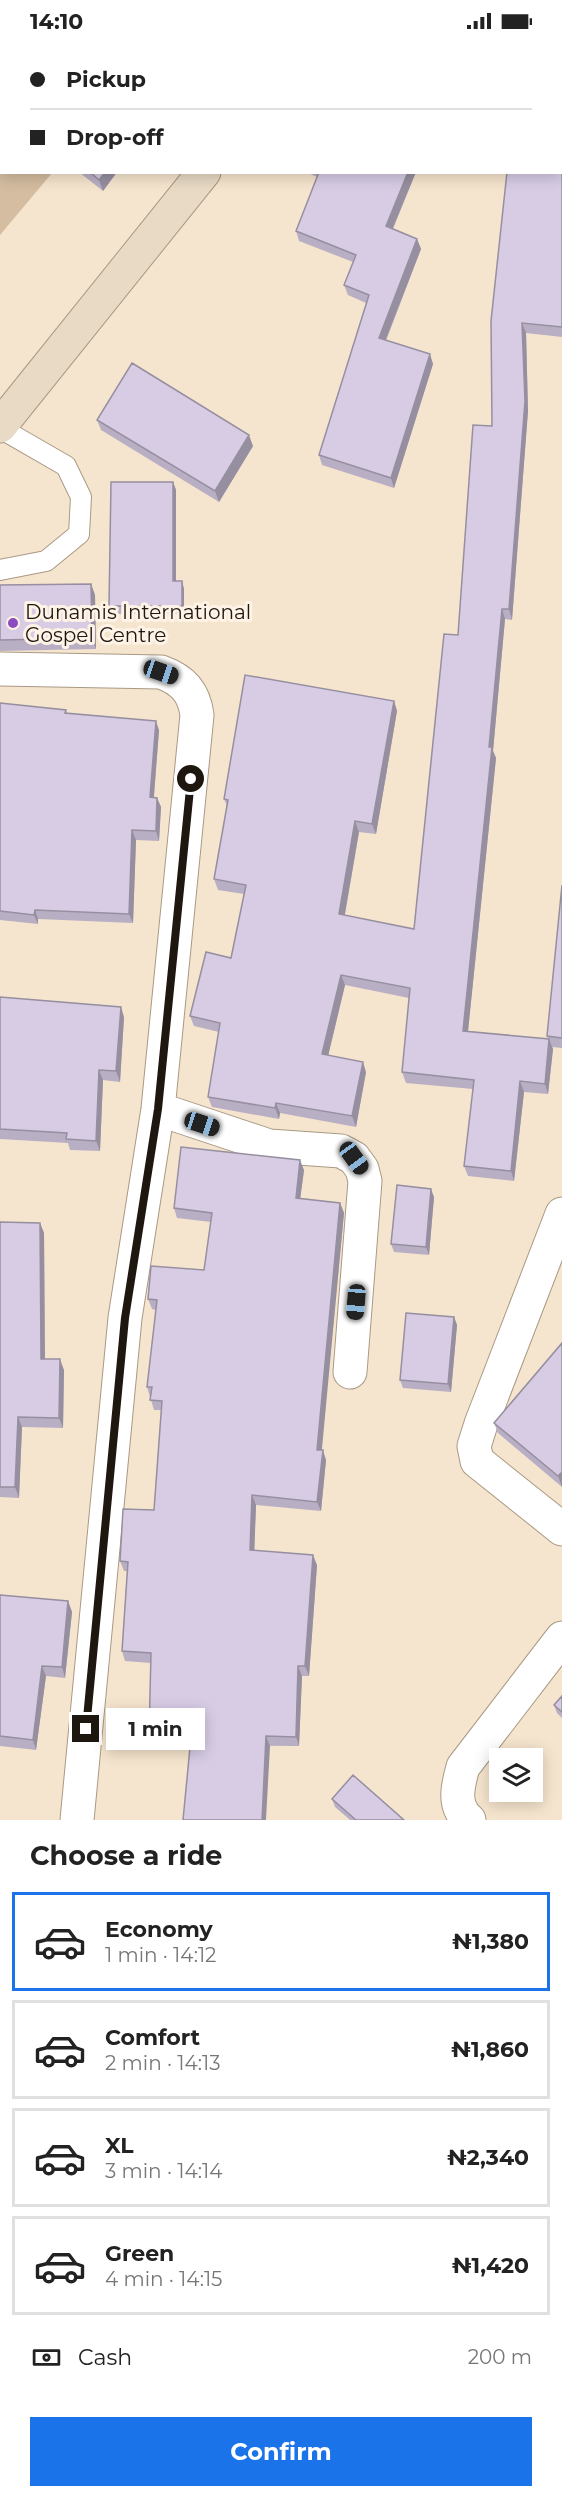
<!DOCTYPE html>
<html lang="en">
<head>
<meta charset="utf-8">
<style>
	body { margin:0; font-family:Montserrat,sans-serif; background:#f2f2f2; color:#222; height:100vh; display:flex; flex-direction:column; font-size:22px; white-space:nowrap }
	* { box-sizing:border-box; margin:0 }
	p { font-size:20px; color:#767676 }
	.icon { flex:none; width:33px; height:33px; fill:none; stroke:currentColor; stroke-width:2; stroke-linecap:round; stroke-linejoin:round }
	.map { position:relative; height:1778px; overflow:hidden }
	.side { display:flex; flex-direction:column; background:#fff; flex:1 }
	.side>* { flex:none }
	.guide { position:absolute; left:0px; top:0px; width:562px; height:132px; box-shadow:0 3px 15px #0003; display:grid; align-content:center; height:132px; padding:0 30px; background:#fff }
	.tools { position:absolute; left:489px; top:1706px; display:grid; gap:12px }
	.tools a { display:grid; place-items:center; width:54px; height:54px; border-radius:0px; background:#fff; box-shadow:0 3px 15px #0003; font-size:30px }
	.end { position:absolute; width:27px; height:27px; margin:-14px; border:8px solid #1e1710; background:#fff; box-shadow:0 0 0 3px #fff }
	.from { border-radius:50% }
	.bubble { position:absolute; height:42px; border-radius:0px; background:#fff; box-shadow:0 3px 15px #0003; font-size:20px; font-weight:700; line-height:42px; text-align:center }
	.car { position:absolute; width:18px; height:36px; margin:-18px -9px; border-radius:8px; box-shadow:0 0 4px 2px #0007; background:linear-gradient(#222 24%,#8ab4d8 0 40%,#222 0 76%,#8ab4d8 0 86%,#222 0) }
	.guide b { display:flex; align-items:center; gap:21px; height:57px; font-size:22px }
	.guide b+b { border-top:2px solid #e0e0e0 }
	.guide i { width:15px; height:15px; background:#222 }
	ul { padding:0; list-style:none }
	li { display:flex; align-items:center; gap:18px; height:99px; margin:0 12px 9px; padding:0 18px; border:3px solid #e0e0e0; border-radius:0px }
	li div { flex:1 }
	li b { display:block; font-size:22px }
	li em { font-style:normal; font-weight:700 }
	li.on { border-color:#1a73e8 }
	li>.icon { width:54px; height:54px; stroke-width:1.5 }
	h2 { padding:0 30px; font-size:27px; line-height:72px }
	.pay { display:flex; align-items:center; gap:15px; height:66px; padding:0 30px; font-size:22px }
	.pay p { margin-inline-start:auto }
	.cta { display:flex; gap:12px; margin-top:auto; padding:12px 30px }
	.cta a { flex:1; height:69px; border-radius:0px; background:#1a73e8; color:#fff; font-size:24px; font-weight:700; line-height:69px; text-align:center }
	.status { display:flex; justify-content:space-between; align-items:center; height:42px; padding:0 30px; background:#fff; direction:ltr }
	.status svg { height:16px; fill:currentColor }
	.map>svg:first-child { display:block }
	.green { fill:#d4bda0 }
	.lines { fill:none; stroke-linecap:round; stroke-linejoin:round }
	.lane-casing { stroke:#a99984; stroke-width:22 }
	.street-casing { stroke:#a99984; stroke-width:35 }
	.secondary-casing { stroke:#a99984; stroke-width:35 }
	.lane { stroke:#fff; stroke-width:20 }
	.street { stroke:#fff; stroke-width:33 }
	.secondary { stroke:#e8dac5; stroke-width:33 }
	.wall { fill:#b9afc4 }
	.shaded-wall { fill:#968fa0 }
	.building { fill:#d7cce4; stroke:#968fa0; stroke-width:1.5 }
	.route { stroke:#1e1710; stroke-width:8 }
	.poi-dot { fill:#8b4bc1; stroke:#fef3e6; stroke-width:2 }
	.labels { text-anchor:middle; stroke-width:6; stroke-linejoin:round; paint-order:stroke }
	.poi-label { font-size:20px; fill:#1e1710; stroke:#fef3e6; text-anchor:start }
</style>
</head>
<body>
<div class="status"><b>14:10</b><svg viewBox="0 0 49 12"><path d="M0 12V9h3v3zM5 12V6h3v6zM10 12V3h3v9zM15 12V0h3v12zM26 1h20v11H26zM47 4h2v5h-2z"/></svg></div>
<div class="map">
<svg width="562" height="1778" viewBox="0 0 562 1778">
	<rect width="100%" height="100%" fill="#f6e5ce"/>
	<path class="green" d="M0,113L2,130L52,131L0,193Z"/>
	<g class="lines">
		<defs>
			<path id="lane" d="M0,386L66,424L81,455L79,492L46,519L0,528"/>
			<path id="street" d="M0,627L161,630C183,638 194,650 197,673L158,1067L125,1276L77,1778
				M158,1067L269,1104L341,1109L354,1116L362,1127L365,1139L350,1330
				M562,1172L481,1382L474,1404L477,1419L562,1487
				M469,1778C452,1764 458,1743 463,1725L562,1596"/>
			<path id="secondary" d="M308,2L309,0
				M0,384L204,130"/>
		</defs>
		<use href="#lane" class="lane-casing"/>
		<use href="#street" class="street-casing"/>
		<use href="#secondary" class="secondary-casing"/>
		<use href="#lane" class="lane"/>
		<use href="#street" class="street"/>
		<use href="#secondary" class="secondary"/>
	</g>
	<path class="wall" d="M562,119V295L526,291L528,369L512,578L505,577L493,709L496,716L468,989L548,997L547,994L562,843V1006L552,1005L553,1007L548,1052L524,1050L514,1139L468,1134L464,1124L473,1047L406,1041L402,1030L409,956L345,943L328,1013L366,1030L356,1085L280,1071L279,1077L212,1065L208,1055L219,990L194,984L190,974L231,916L244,852L218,848L214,837L227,764L224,757L394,659L397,669L376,792L359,790L345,873L414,887L458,593L492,384Z
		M79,130H117L103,149Z
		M306,130H416L393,187L417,197L421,207L386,299L433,322L394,446L322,423L319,413L366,261L348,253L344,243L353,220L299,199L296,189L317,135Z
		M97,378L253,404L219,460L101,388Z
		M173,440L176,448V539H182L184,547V572H112L109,564Z
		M91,542L95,553L96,607L0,609V543Z
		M0,661L66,668L67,671L159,688L154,755L157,756L161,765L159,799L136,798L133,881L38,877V882L0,878Z
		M0,955L124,975L120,1040L103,1038L100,1109L70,1108L68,1101L0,1097Z
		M304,1128L300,1157L340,1161L344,1171L321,1408L326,1418L321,1469L256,1463L254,1508L317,1523L309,1634H302L299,1704L153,1703L149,1694L151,1621L125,1619L122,1609L127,1529H124L120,1519L154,1468L161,1368H154L147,1345L156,1268L152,1267L148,1257L204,1228L211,1180L177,1176L174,1166Z
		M434,1155L429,1213L394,1210L391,1202Z
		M0,1180L40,1181L44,1191L45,1317L64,1328L63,1386L22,1385L19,1456L0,1455Z
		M454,1275L457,1283L451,1350L403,1346L400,1338Z
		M562,1301V1445L498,1391L494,1381Z
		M0,1553L68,1559L72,1570L65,1636L46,1634L36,1708L0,1704Z
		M562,1654V1676L557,1671L554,1663Z
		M332,1757L404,1778H350L335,1765Z"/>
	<path class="shaded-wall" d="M406,0H416L415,2H405Z
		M105,130H117L103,149L99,138Z
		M408,130H416L389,195L386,184Z
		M417,197L421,207L382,307L379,296Z
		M522,281L526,291L528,369L512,578L509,567Z
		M430,312L433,322L394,446L391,436Z
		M249,393L253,404L219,460L215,449Z
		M173,440L176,448V547L173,539Z
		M182,539L184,547V572L182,564Z
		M91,542L95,553L96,607L92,596Z
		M502,567L505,577L493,709L496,716L467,999L463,989Z
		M394,659L397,669L376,792L372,782Z
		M156,679L159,688L153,765L150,755Z
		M157,756L161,765L159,799L156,789Z
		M355,779L359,790L343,882L339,872Z
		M132,788L136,798L133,881L129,872Z
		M35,868L38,877V882L34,873Z
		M341,933L345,943L326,1023L322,1012Z
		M121,965L124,975L120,1040L116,1029Z
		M549,997L553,1007L548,1052L545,1042Z
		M363,1020L366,1030L356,1085L352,1074Z
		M99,1028L103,1038L100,1109L96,1099Z
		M520,1039L524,1050L514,1139L511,1129Z
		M276,1061L280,1071L279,1077L275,1066Z
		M300,1118L304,1128L299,1166L296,1156Z
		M431,1147L434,1155L429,1213L426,1205Z
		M340,1161L344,1171L321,1417L317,1408Z
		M40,1181L44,1191L45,1327L41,1317Z
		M454,1275L457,1283L451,1350L448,1342Z
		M60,1317L64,1328L63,1386L59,1376Z
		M18,1375L22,1385L19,1456L15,1445Z
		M323,1408L326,1418L321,1469L317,1460Z
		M562,1430V1445L558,1434Z
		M252,1453L256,1463L254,1518L250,1508Z
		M313,1513L317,1523L309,1634L305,1624Z
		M68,1559L72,1570L65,1636L62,1625Z
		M42,1624L46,1634L36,1708L33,1698Z
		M298,1624L302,1634L299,1704L296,1695Z
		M266,1694L270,1704L266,1778H262Z"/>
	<path class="building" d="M363,0H406L405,2H362Z
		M561,119H562V285L522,281L525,359L509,567H502L489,705H492L463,989L549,997L545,1042L520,1039L511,1129L464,1124L474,1038L402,1030L410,946L341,933L322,1012L363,1020L352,1074L276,1061L275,1066L208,1055L220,981L190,974L206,910L231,916L246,843L214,837L228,758L224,757L245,633L394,659L372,782L355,779L339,872L414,887L444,592L458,593L473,383L492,384L491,279L507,130H561Z
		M90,130H105L99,138Z
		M319,130H408L386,184L417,197L379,296L430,312L391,436L319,413L369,253L344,243L356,213L296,189Z
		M132,321L249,393L215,449L97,378Z
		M111,440H173V539H182V564H109Z
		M91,542L92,596L0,598V543Z
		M0,661L66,668L65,671L156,679L150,755L157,756L156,789L132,788L129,872L35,868L34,873L0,869Z
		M562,843V996L547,994Z
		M0,955L121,965L116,1029L99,1028L96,1099L66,1097L67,1091L0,1087Z
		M181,1105L300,1118L296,1156L340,1161L317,1408H323L317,1460L252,1453L250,1508L313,1513L305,1624H298L296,1695L266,1694L262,1778H183L191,1695L149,1694L151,1611L122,1609L128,1520L120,1519L123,1467L154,1468L162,1359L150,1358L152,1345H147L157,1258L148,1257L151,1224L204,1228L212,1171L174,1166Z
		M397,1143L431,1147L426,1205L391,1202Z
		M0,1180L40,1181L41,1317H60L59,1376L18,1375L15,1445H0Z
		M406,1271L454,1275L448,1342L400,1338Z
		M562,1301V1430L558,1434L494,1381Z
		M0,1553L68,1559L62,1625L42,1624L33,1698L0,1694Z
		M562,1654V1670L554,1663Z
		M353,1733L404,1778H356L332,1757Z"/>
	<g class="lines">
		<path class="route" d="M86,1687L125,1276L158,1067L191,737"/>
	</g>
	<circle class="poi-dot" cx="13" cy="581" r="6"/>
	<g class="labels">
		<g class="poi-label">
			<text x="25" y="577">Dunamis International<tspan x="25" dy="23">Gospel Centre</tspan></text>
		</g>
	</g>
</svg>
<div class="tools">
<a><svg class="icon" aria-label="layers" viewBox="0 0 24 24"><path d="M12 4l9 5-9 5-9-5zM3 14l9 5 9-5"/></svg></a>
</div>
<i class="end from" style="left:191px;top:737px"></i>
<i class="end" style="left:86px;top:1687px"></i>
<div class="bubble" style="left:106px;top:1666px;width:99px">1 min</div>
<i class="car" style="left:161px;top:630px;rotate:109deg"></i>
<i class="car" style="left:202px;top:1082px;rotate:108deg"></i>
<i class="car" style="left:354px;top:1116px;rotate:144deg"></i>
<i class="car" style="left:356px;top:1260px;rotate:185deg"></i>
<div class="guide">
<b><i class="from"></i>Pickup</b>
<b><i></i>Drop-off</b>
</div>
</div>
<section class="side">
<h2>Choose a ride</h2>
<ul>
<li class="on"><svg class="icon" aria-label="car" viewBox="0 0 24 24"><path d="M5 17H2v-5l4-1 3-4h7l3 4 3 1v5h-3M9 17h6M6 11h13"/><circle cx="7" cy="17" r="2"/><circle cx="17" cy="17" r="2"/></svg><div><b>Economy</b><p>1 min · 14:12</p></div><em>₦1,380</em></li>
<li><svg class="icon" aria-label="car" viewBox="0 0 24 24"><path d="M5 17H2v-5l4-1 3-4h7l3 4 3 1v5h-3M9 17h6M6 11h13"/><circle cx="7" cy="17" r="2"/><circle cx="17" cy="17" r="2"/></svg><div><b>Comfort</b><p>2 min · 14:13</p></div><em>₦1,860</em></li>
<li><svg class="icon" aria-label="car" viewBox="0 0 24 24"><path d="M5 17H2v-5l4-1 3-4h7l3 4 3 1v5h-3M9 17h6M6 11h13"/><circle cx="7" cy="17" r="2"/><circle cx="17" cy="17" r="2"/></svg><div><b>XL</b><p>3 min · 14:14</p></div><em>₦2,340</em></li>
<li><svg class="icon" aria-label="car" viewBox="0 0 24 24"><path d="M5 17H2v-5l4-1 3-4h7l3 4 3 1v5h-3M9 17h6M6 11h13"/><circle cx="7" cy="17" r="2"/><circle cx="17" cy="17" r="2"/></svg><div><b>Green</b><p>4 min · 14:15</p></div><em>₦1,420</em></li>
</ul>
<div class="pay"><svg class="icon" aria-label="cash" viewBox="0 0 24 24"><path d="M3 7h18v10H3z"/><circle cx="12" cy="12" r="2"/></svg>Cash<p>200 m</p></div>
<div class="cta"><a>Confirm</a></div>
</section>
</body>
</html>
